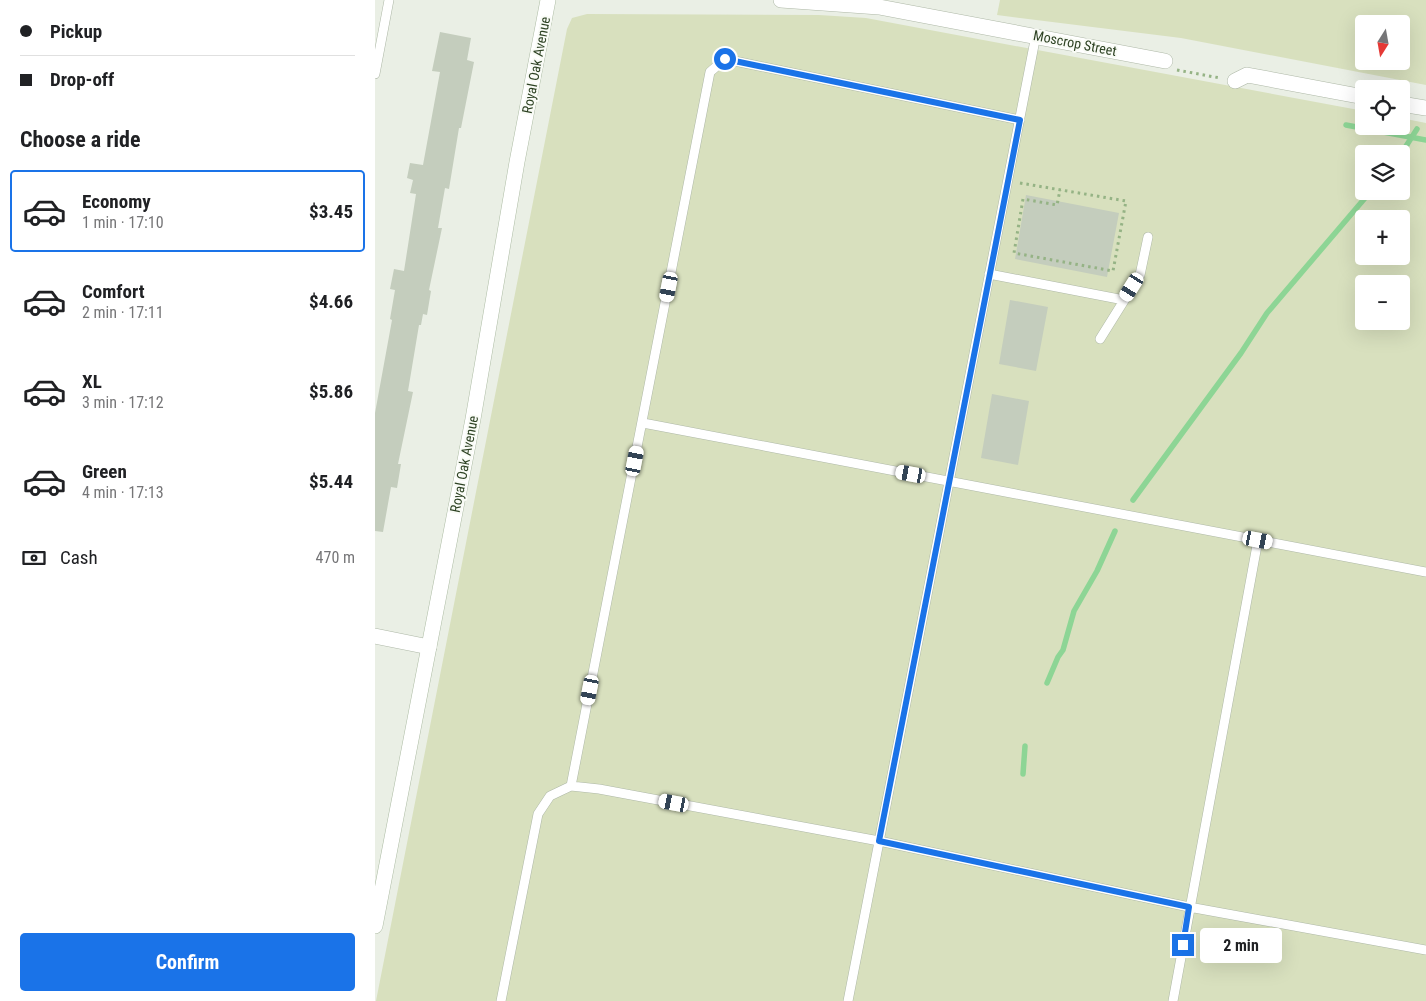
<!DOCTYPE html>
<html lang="en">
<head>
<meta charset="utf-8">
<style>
	body { margin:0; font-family:"Roboto Condensed",sans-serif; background:#f6f6f6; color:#202124; height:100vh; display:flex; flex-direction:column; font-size:19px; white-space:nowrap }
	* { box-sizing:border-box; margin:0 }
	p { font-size:16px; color:#757577 }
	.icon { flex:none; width:28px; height:28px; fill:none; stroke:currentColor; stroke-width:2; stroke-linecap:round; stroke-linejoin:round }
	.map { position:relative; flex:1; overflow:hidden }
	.drawer { display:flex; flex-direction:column; background:#fff; width:375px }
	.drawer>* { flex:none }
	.top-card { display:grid; align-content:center; height:110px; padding:0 20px; background:#fff }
	.needle { width:32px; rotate:191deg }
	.controls { position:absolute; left:980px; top:15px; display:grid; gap:10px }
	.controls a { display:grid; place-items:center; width:55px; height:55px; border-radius:5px; background:#fff; box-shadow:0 5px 20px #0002; font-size:25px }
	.end { position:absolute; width:22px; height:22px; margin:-11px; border:6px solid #1a73e8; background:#fff; box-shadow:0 0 0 2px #fff }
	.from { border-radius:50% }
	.bubble { position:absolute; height:35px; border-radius:5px; background:#fff; box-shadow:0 5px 20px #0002; font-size:16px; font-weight:700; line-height:35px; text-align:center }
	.car { position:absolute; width:15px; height:30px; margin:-15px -8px; border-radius:6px; box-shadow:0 0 4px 1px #0007; background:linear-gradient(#fff 24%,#345 0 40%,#fff 0 76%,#345 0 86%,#fff 0) }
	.top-card b { display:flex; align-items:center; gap:18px; height:48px; font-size:19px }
	.top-card b+b { border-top:1px solid #e0e0e0 }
	.top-card i { width:12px; height:12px; background:#202124 }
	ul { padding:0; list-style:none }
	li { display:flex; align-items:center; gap:15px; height:82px; margin:0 10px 8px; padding:0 10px; border:2px solid transparent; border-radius:5px }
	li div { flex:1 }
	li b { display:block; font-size:19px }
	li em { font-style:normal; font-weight:700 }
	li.on { border-color:#1a73e8 }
	li>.icon { width:45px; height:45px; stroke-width:1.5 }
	h2 { padding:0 20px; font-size:22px; line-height:60px }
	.pay { display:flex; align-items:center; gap:12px; height:55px; padding:0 20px; font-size:19px }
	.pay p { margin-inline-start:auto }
	.primary-button { display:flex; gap:10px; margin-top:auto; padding:10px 20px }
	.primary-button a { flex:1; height:58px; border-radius:5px; background:#1a73e8; color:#fff; font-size:20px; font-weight:700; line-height:58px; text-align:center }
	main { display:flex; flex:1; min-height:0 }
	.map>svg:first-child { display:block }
	.green { fill:#d8e0be; fill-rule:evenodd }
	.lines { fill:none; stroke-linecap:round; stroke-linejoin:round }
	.stream { stroke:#8dd595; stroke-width:5.5 }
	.building { fill:#c4cdbd }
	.lane-casing { stroke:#aeb8a7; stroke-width:10 }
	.street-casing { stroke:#aeb8a7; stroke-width:16 }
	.secondary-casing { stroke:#acbba3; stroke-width:16 }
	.path { stroke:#95b385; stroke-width:3; stroke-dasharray:2.5 4; stroke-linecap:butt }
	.lane { stroke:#fff; stroke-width:9 }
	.street { stroke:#fff; stroke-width:15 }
	.secondary { stroke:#fff; stroke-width:15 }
	.route { stroke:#1a73e8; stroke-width:6 }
	.labels { text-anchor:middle; stroke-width:4; stroke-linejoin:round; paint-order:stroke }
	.street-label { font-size:14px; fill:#2d4223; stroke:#f9fbf6 }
</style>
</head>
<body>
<main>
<section class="drawer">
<div class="top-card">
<b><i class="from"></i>Pickup</b>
<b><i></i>Drop-off</b>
</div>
<h2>Choose a ride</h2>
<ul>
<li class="on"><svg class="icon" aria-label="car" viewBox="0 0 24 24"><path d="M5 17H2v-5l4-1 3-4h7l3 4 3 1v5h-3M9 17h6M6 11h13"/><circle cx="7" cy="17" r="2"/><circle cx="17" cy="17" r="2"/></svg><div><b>Economy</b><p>1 min · 17:10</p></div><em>$3.45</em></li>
<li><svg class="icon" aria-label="car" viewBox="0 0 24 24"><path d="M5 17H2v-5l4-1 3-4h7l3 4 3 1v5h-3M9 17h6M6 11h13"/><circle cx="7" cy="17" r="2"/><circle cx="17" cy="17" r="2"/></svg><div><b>Comfort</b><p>2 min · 17:11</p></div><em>$4.66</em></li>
<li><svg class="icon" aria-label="car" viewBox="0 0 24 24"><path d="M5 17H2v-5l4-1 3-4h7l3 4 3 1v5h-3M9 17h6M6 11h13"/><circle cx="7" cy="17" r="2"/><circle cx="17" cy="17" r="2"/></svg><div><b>XL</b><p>3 min · 17:12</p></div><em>$5.86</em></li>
<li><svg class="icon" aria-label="car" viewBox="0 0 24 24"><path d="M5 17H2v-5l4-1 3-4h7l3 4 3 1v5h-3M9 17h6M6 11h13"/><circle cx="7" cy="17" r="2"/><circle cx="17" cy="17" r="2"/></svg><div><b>Green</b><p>4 min · 17:13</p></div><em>$5.44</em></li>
</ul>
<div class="pay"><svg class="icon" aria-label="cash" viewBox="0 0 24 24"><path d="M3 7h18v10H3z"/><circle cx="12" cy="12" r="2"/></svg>Cash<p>470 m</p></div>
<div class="primary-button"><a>Confirm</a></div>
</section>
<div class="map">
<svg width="1051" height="1001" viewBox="0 0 1051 1001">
	<rect width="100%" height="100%" fill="#eaefe5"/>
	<path class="green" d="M625,0H1051V85L806,38L622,15ZM989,24H1026V61H989Z
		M212,14L444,15L491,18L989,111V126H1026V118L1051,123V1001H1L192,29L197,18ZM989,154H1026V191H989ZM989,219H1026V256H989ZM989,284H1026V321H989Z"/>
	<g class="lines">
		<path class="stream" d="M971,125L1051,140
			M1026,154L1042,129
			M758,500L866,353L892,313L996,191
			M672,683L683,657L688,650L699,611L722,571L740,531
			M648,774L650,746"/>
	</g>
	<path class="building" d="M65,32L96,38L92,60L99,62L86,128H84L74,189L70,188L63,228H67L54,290L56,291L52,315L48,314L46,325H44L33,391L38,392L23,464H26L22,488L16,487L8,532L0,531V413L17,320L15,319L20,290L15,289L19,269L29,271L41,194L35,193L38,180L32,178L35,163L48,165L65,72L57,71Z
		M651,195L744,213L732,277L640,259Z
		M635,300L673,307L661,371L624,364Z
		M617,394L654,401L643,465L606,458Z"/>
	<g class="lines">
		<defs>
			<path id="lane" d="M0,74L14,0
				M614,274L749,300
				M725,339L765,275L773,237
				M268,423L1051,572
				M196,786L224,789L504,841L814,907L1051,950
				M126,1001L163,814L175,796L196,786L335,72L350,59L645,120
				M473,1001L661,35
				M798,1001L883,540"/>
			<path id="street" d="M406,0L504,7L790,61
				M860,81L872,75L989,97
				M1026,104L1051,108
				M0,636L54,647"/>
			<path id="secondary" d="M0,926L98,419L142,162L173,0"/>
		</defs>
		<use href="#lane" class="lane-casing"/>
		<use href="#street" class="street-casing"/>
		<use href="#secondary" class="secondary-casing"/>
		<path class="path" d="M802,70L845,78
			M645,183L751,201L738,271L639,253L648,199L682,205L685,190"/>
		<use href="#lane" class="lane"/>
		<use href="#street" class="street"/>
		<use href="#secondary" class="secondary"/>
	</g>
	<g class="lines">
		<path class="route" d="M350,59L645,120L504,841L814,907L808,945"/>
	</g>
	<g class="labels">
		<g class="street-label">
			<text transform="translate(700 43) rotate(11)" y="5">Moscrop Street</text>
			<text transform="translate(161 65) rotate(-79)" y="5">Royal Oak Avenue</text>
			<text transform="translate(89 464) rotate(-79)" y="5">Royal Oak Avenue</text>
		</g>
	</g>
</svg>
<div class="controls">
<a><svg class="needle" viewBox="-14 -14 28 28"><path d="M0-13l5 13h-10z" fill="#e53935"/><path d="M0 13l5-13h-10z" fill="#757577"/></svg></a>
<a><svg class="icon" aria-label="locate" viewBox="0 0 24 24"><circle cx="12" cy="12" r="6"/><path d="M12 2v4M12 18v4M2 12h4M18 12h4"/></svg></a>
<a><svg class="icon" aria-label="layers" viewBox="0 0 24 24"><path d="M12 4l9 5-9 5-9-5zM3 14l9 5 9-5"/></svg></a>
<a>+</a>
<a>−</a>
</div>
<i class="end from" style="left:350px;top:59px"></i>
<i class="end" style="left:808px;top:945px"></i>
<div class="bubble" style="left:825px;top:928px;width:82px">2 min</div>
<i class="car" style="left:294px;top:287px;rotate:191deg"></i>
<i class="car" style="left:757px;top:287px;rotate:212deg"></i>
<i class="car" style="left:260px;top:461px;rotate:11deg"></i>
<i class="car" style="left:536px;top:474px;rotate:280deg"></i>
<i class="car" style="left:883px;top:540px;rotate:101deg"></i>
<i class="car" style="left:215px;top:690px;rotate:191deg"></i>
<i class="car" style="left:299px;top:803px;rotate:281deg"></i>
</div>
</main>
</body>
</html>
